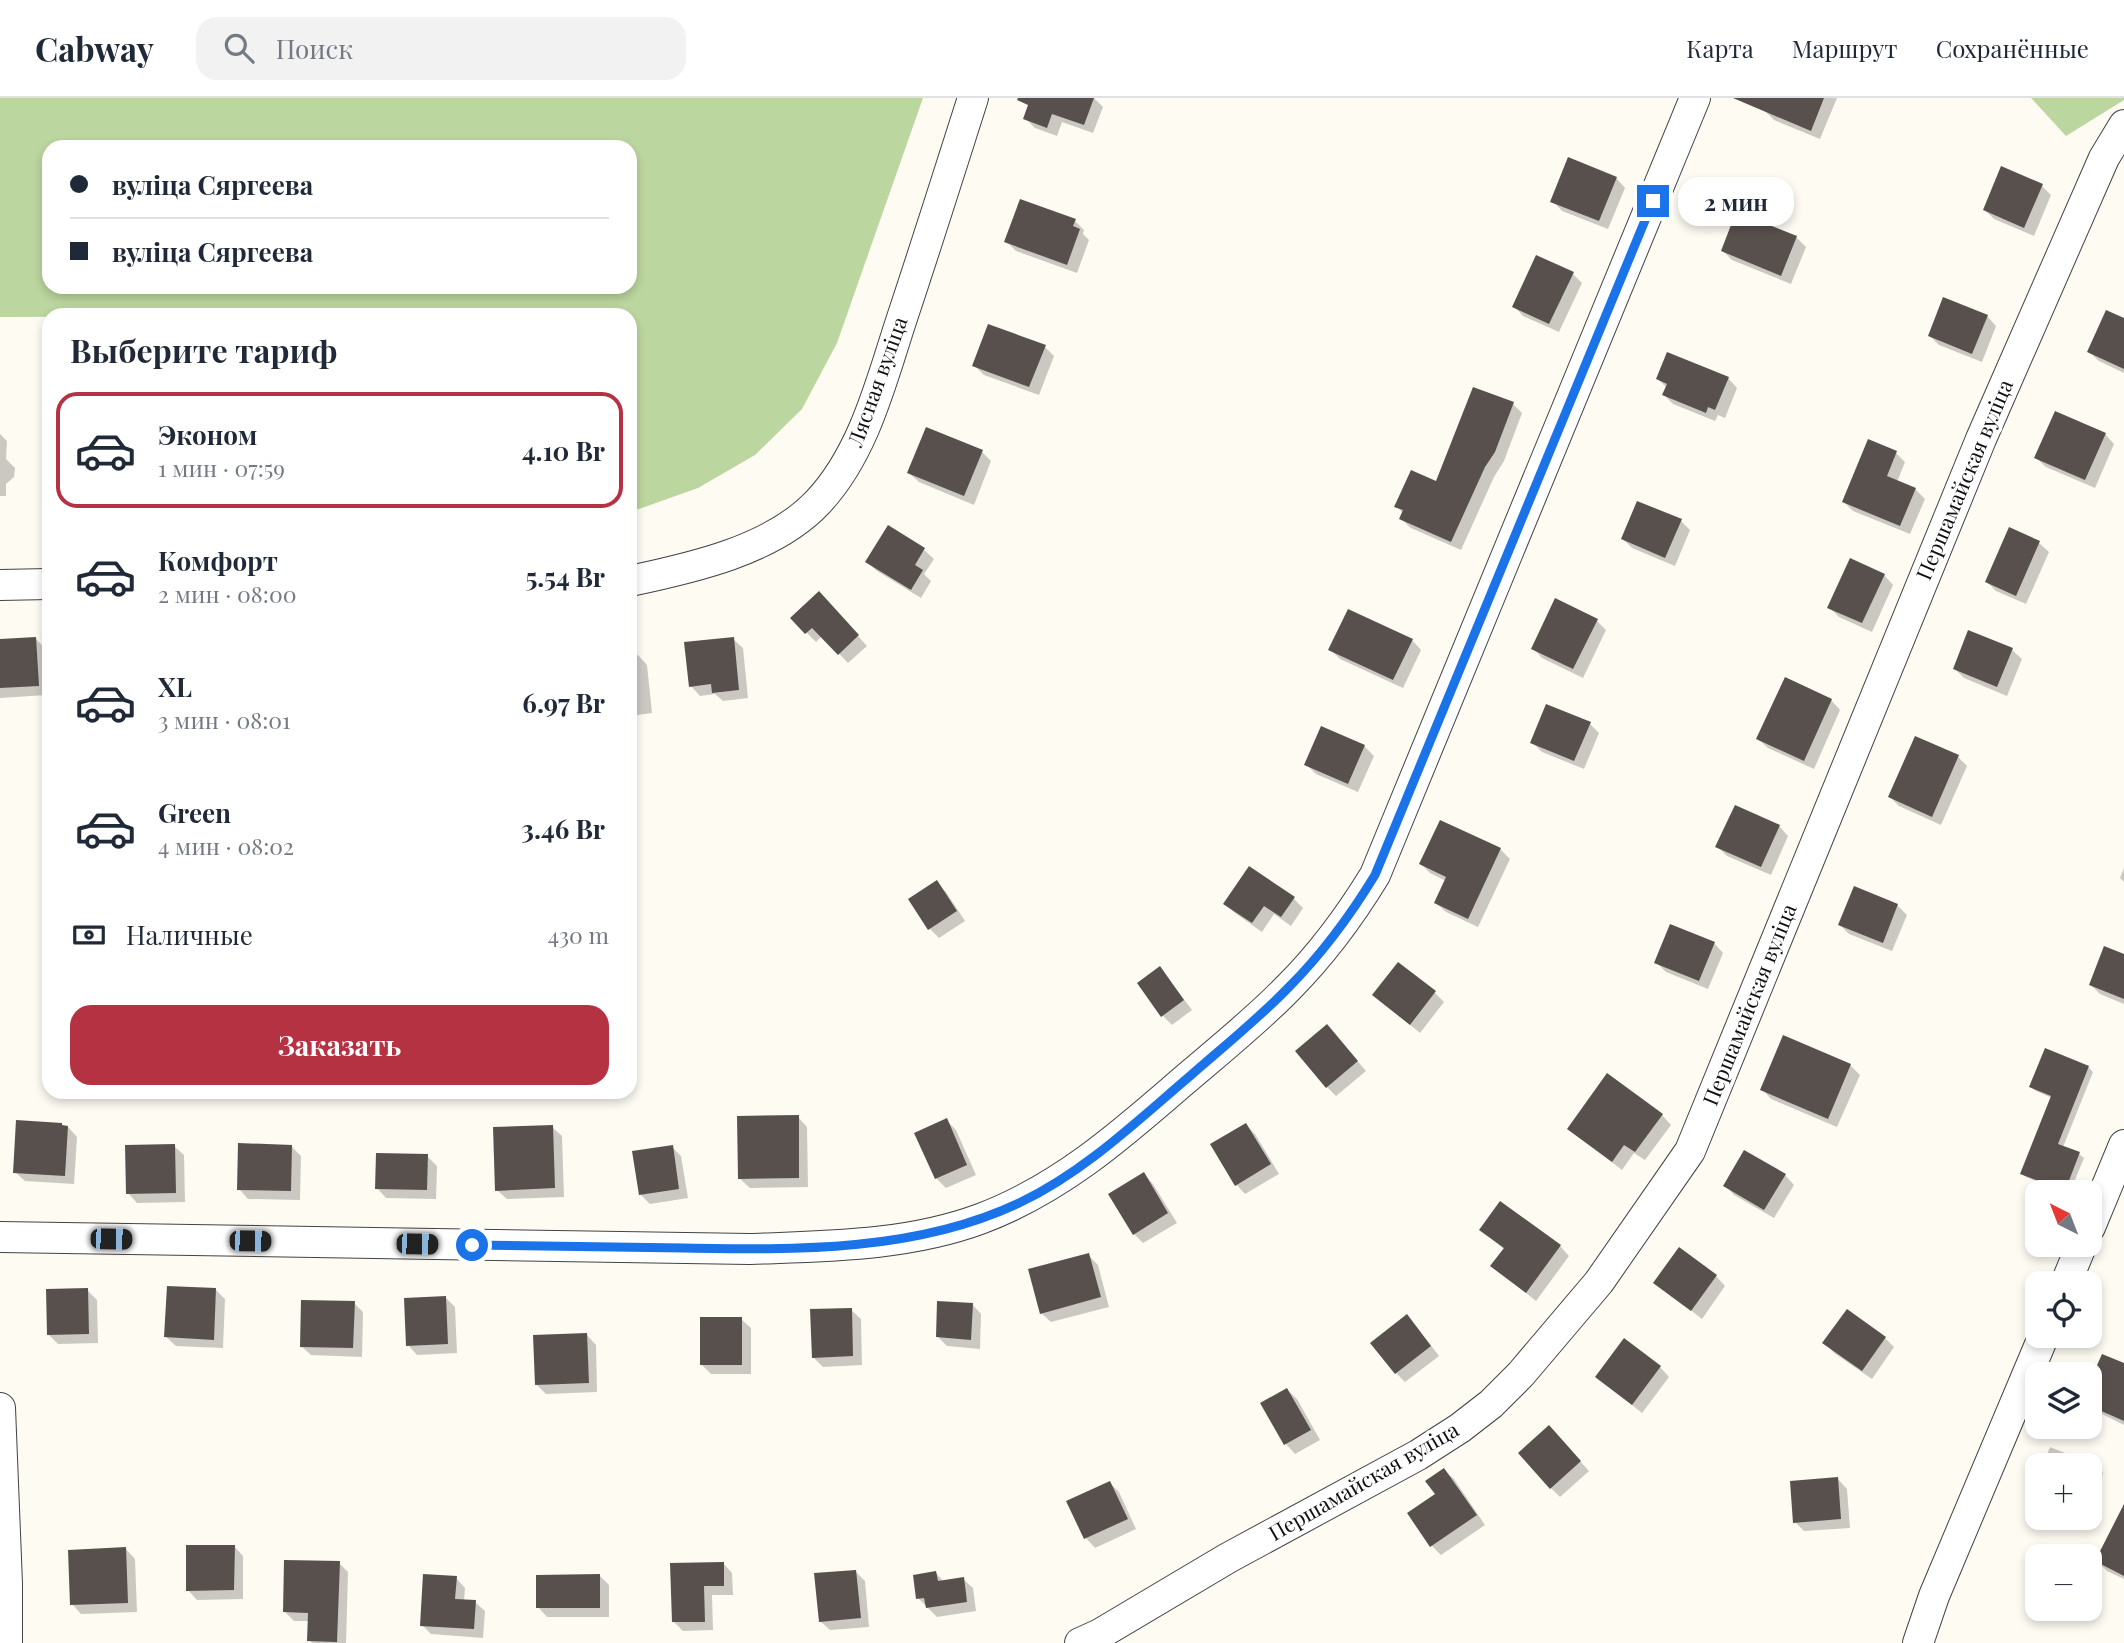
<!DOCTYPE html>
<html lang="ru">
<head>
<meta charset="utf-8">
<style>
	body { margin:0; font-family:"Playfair Display",serif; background:#f2f2f3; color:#1f2937; height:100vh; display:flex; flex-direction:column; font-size:26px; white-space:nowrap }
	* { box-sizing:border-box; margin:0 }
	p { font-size:23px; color:#747a83 }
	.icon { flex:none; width:38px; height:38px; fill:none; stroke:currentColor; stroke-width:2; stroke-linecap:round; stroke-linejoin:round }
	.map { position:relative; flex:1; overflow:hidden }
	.side { position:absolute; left:42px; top:210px; width:595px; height:791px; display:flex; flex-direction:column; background:#fff; border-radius:21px; box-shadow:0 4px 10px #0003 }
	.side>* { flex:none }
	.top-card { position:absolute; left:42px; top:42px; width:595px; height:154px; border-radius:21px; box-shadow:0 4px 10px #0003; display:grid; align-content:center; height:154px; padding:0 28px; background:#fff }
	.needle { width:46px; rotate:318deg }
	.tools { position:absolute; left:2025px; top:1082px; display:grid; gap:14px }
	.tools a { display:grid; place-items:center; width:77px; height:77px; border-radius:14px; background:#fff; box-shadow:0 4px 10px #0003; font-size:35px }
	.end { position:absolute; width:32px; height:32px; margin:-16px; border:9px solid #1a73e8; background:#fff; box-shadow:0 0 0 4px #fff }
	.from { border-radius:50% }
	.bubble { position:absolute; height:49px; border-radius:21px; background:#fff; box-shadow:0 4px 10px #0003; font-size:23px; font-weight:700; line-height:49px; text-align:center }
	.car { position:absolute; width:21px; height:42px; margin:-21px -10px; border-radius:9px; box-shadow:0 0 5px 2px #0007; background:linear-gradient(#222 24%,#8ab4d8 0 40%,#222 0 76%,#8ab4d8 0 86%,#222 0) }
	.top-card b { display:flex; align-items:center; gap:24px; height:66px; font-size:26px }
	.top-card b+b { border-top:2px solid #e0e1e3 }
	.top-card i { width:18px; height:18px; background:#1f2937 }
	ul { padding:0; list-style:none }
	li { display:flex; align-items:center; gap:21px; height:116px; margin:0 14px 10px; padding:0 14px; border:4px solid transparent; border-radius:21px }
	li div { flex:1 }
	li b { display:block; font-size:26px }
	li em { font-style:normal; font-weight:700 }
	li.active { border-color:#b53243 }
	li>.icon { width:63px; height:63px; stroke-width:1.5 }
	h2 { padding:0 28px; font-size:32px; line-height:84px }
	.pay { display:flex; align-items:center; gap:18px; height:77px; padding:0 28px; font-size:26px }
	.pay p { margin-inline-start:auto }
	.cta { display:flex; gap:14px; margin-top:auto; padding:14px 28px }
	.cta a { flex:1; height:80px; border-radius:21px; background:#b53243; color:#fff; font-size:28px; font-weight:700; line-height:80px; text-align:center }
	header { display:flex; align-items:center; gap:42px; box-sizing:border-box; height:98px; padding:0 35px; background:#fff; border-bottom:2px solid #e0e1e3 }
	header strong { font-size:33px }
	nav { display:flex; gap:38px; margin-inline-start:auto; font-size:24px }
	.search { width:490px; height:63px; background:#f2f2f3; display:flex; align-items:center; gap:18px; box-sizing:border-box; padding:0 24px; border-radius:21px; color:#747a83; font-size:26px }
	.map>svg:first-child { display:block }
	.forest { fill:#bcd69f; fill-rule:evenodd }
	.shadow { fill:#0003 }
	.building { fill:#58504d }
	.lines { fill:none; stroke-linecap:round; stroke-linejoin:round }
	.street-casing { stroke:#434343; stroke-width:32 }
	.street { stroke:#fff; stroke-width:30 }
	.route { stroke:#1a73e8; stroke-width:9 }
	.labels { text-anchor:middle; stroke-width:7; stroke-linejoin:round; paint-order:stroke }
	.street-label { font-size:21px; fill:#101010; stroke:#fff }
</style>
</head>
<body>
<header>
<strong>Cabway</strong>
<div class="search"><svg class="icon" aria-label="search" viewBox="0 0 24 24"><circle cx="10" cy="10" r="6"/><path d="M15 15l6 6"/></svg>Поиск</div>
<nav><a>Карта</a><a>Маршрут</a><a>Сохранённые</a></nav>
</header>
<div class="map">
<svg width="2124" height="1545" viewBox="0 0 2124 1545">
	<rect width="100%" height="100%" fill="#fefbf3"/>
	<path class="forest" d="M0,0H923L837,245L802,311L755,357L698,390L639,411L630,412V217L0,219ZM49,49H630V189H49Z
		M2031,0H2124V2L2066,38Z"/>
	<path class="shadow" d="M1033,0H1094L1103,9L1093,35L1062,24L1057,38L1035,30L1025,20Z
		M1770,0H1837L1820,41L1774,22L1765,13Z
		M1616,80L1625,90L1608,131L1562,113L1553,103Z
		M2042,88L2051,97L2034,138L1994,121L1985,112Z
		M1075,123L1084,132L1083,136L1089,142L1077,175L1016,153L1006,143Z
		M1796,139L1806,149L1791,186L1732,162L1723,153Z
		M1573,176L1582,185L1559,234L1523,218L1514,208Z
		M1987,218L1996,228L1982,264L1939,247L1930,238Z
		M2124,222V275L2099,263L2089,254Z
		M1045,249L1054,258L1039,297L984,277L974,267Z
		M1728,280L1737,290L1725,320L1718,317L1715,323L1673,306L1664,297L1667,290L1658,281Z
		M1513,306L1522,315L1504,363L1494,379L1461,452L1411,430L1401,421L1404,416L1396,408L1437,386Z
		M0,336L7,343L6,361L15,370L14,379L6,386V398H0Z
		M2105,336L2114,346L2095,390L2046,369L2036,360Z
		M982,354L991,363L974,407L919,384L909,375Z
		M1896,355L1905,364L1897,384L1915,391L1925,401L1910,436L1853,413L1844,404Z
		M1681,423L1690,432L1675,468L1632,450L1623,441Z
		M888,429L924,452L934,461L924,476L931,483L921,500L877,473L867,464Z
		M2039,445L2049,454L2026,506L1996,493L1987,484Z
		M1884,477L1893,487L1872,534L1839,519L1829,509Z
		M828,505L867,548L848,565L822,538L816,544L792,520Z
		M1597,523L1606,532L1583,580L1542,560L1533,550Z
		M36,541L45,550L47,597L0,600V542Z
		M733,541L743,550L748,600L723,603L715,596L700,598L691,588Z
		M1412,542L1421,552L1403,590L1340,561L1331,552Z
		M630,548L634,553L635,558L638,557L647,567L652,615L630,618Z
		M2012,552L2022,561L2007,598L1964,580L1955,571Z
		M1831,602L1840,612L1814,671L1768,650L1758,641Z
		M1590,626L1599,635L1584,671L1542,654L1532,644Z
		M1364,648L1374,658L1358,694L1316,676L1306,666Z
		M1958,659L1967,668L1941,727L1899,708L1890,699Z
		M1779,728L1788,738L1771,777L1727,758L1717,748Z
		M1500,751L1510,761L1478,829L1446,814L1436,805L1446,783L1430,775L1421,766Z
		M2124,770V784L2120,780Z
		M1249,771L1294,801L1303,810L1291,828L1274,816L1262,834L1235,815L1225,806Z
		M937,785L946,794L965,823L939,840L929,830Z
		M1897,807L1907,817L1892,853L1849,836L1840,827Z
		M1714,845L1723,855L1708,891L1666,874L1656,864Z
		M2124,858V906L2100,896L2091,887Z
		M1160,870L1192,912L1172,927L1163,918Z
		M1435,895L1444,904L1420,935L1374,897Z
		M1336,938L1366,973L1336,998L1327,989Z
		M2046,953L2089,970L2093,974L2063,1049L2079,1056L2084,1060L2070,1094H2062L2026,1079L2022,1075L2052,1000L2036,993L2031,989Z
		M1850,967L1860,977L1837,1029L1771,1001L1762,991Z
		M1662,1017L1671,1027L1645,1062L1634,1055L1622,1072L1569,1031Z
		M798,1019L807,1029L808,1089L750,1090L740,1081Z
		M946,1022L956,1032L976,1077L946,1090L936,1080L917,1035Z
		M1246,1027L1255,1036L1279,1076L1245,1096L1236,1086Z
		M64,1029H68L77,1039L74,1086L25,1083L15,1074Z
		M552,1029L562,1038L564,1099L507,1101L497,1092Z
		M174,1048L184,1057L185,1104L137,1105L128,1095Z
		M291,1048L301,1058L300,1102L248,1101L239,1091Z
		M672,1049L681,1058L688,1100L650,1106L640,1096Z
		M427,1058L437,1068L436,1101L386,1100L377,1090Z
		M1144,1076L1153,1086L1177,1125L1143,1145L1134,1136Z
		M1785,1077L1794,1087L1774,1120L1734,1097L1725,1087Z
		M1481,1132L1560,1148L1569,1158L1536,1203L1492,1168L1505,1152Z
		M1088,1157L1098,1167L1109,1209L1051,1224L1041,1215Z
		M1716,1178L1725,1188L1702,1221L1656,1185Z
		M87,1192L97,1202L98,1245L58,1246L48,1236Z
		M216,1192L225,1201L223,1250L176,1248L166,1239Z
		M446,1200L455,1209L457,1255L417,1257L408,1247Z
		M354,1205L363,1214L362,1259L311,1257L301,1248Z
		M972,1206L981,1216L980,1251L947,1248L938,1239Z
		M851,1212L861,1221L862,1267L823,1269L813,1259Z
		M741,1221L751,1230V1276H711L702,1267Z
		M1416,1228L1439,1258L1405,1284L1396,1275Z
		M587,1237L596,1247L597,1294L546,1296L536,1286Z
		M1885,1240L1894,1249L1872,1281L1834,1255L1825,1245Z
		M2102,1258L2124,1267V1327L2090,1310V1288Z
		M1660,1269L1669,1279L1642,1315L1597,1279Z
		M1287,1292L1297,1301L1320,1342L1295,1356L1286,1346L1263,1306Z
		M1558,1339L1589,1373L1560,1399L1551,1390Z
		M2050,1349L2093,1366L2103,1375L2090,1408V1367H2043Z
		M1444,1372L1454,1381L1485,1427L1441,1457L1432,1448L1437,1397Z
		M1838,1381L1847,1391L1850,1430L1804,1433L1795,1424Z
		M1110,1385L1119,1394L1136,1431L1095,1450L1086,1440L1069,1404Z
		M2124,1437V1481L2107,1473L2097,1463Z
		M234,1448L243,1458V1501L197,1502L188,1492Z
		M126,1451L135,1461L137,1514L81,1516L72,1506Z
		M339,1465L348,1474L346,1545H312L309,1542V1523H294L284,1513Z
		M723,1465L732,1475L733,1497H712L713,1532L683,1533L673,1523Z
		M855,1473L865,1483L869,1529L830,1532L820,1523Z
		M936,1475L944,1484L963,1481L973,1490L976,1513L937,1519L918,1500Z
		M600,1478L609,1487V1519H547L538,1509Z
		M456,1480L465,1490L464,1503L475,1504L485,1513L483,1540L431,1536L422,1527Z"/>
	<path class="building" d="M1018,0H1094L1084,27L1052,16L1047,30L1023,21L1028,7L1017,2Z
		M1733,0H1824L1811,33Z
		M1568,59L1617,79L1599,123L1550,104Z
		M2001,68L2043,86L2024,130L1983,112Z
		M1020,101L1076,121L1073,128L1080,131L1067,167L1004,144Z
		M1736,114L1797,138L1781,178L1721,153Z
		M1536,157L1574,174L1549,226L1512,209Z
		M1943,199L1988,217L1972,256L1928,238Z
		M2106,212L2124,220V271L2087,254Z
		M988,226L1046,247L1029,289L972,268Z
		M1667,254L1729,279L1715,312L1708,309L1706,315L1662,297L1667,286L1656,281Z
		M1473,289L1514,304L1495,354L1485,369L1451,444L1399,421L1403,412L1394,409L1411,372L1436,383Z
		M2055,313L2106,335L2085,382L2034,360Z
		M926,329L983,352L964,398L907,375Z
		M1868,341L1897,353L1887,378L1916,390L1900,428L1842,404Z
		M1637,403L1682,421L1665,460L1621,441Z
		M888,427L925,450L915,467L923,472L911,492L865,464Z
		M2009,429L2040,443L2016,498L1985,484Z
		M1850,460L1885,476L1862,525L1827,510Z
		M819,493L859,537L838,557L812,530L805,536L790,520Z
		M1555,500L1598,521L1573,571L1531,551Z
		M1348,511L1413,541L1393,582L1328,552Z
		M1968,532L2013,550L1997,589L1953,571Z
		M36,539L39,588L0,590V541Z
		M734,539L739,592L712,595L711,586L689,589L684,544Z
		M1785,579L1832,601L1804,663L1756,641Z
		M1546,606L1591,624L1574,663L1530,645Z
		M1321,628L1365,647L1348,686L1304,667Z
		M1915,638L1959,657L1932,719L1888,699Z
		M1735,707L1780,727L1761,769L1715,749Z
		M1440,722L1501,750L1468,821L1434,805L1446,779L1419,766Z
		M1249,768L1295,799L1281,819L1264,808L1252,825L1223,806Z
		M937,782L957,813L928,832L908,801Z
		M1854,788L1898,806L1883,845L1838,827Z
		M1670,826L1715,844L1699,883L1654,865Z
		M2104,848L2124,856V901L2089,887Z
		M1398,864L1436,893L1410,927L1372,897Z
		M1160,868L1184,902L1161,919L1137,885Z
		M1327,926L1358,963L1326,990L1295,953Z
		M1783,937L1851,966L1828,1021L1760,992Z
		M2045,950L2089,968L2058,1046L2080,1054L2065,1093L2020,1076L2051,998L2029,989Z
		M1607,975L1663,1016L1635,1054L1624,1047L1612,1064L1567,1031Z
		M799,1017V1080L738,1081L737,1018Z
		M947,1020L967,1067L935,1081L914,1035Z
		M16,1022L62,1025V1027L68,1028L65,1078L13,1075Z
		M1246,1025L1271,1066L1235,1088L1210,1046Z
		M553,1027L555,1090L495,1093L493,1029Z
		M238,1045L292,1047L291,1093L237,1092Z
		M175,1046L176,1095L126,1096L125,1047Z
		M673,1047L679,1091L639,1097L632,1053Z
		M1744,1052L1786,1076L1764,1112L1723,1088Z
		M376,1055L428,1056L427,1092L375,1091Z
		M1144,1074L1168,1115L1133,1137L1108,1096Z
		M1500,1103L1561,1147L1526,1195L1490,1168L1504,1150L1479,1132Z
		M1679,1149L1717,1177L1691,1213L1653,1185Z
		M1089,1155L1101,1199L1040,1216L1028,1171Z
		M167,1188L216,1190L214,1242L164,1239Z
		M88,1190L89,1236L47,1237L46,1191Z
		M446,1198L448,1246L406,1248L404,1200Z
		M301,1202L355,1203L353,1250L300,1249Z
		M937,1203L973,1205L971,1242L936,1239Z
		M852,1210L853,1258L812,1260L810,1211Z
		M1847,1211L1886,1239L1862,1273L1822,1245Z
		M1407,1216L1431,1248L1395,1276L1370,1245Z
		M700,1219H742V1267H700Z
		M587,1235L589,1285L535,1287L533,1237Z
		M1624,1240L1661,1268L1632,1307L1595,1279Z
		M2102,1256L2124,1265V1323L2090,1308V1283Z
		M1287,1290L1311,1332L1284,1347L1260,1305Z
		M1549,1327L1581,1363L1550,1391L1518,1355Z
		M1444,1370L1477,1417L1430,1449L1407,1415L1435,1396L1425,1383Z
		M1838,1379L1841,1421L1793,1425L1790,1383Z
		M1110,1383L1128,1421L1084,1441L1066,1403Z
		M2124,1406V1478L2095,1463Z
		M186,1447H235L234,1492L186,1493Z
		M126,1449L128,1505L70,1507L68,1452Z
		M284,1462L340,1463L337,1544L307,1543L308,1515L283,1514Z
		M724,1464V1488H704L705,1524H672L670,1465Z
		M856,1472L861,1520L819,1524L814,1475Z
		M936,1473L938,1483L964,1479L967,1504L926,1510L924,1500L916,1501L913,1477Z
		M423,1476L457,1478L455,1501L476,1502L474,1531L420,1528Z
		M600,1476V1510H536V1477Z"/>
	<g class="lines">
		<defs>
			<path id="street" d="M630,483C692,470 773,452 818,404C865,354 882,280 903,217C927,145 950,72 973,0
				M0,487L49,486
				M2090,1129L2124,1047
				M0,1139L750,1151C827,1148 907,1148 980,1121C1058,1092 1119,1039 1181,985C1217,954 1255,924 1288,890C1322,856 1350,818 1375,777L1695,0
				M2066,1185L2082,1146
				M0,1310L7,1486V1545
				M1080,1545L1100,1536L1228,1460L1418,1357L1460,1330L1491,1306L1521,1276L1599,1184L1690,1053L1981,341L2104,60L2124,27
				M1918,1545L1934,1498L2044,1237"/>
		</defs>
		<use href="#street" class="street-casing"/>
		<use href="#street" class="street"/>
	</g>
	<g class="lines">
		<path class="route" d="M472,1147C543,1148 613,1149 684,1150C796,1152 917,1154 1021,1104C1084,1074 1137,1023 1190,978C1223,949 1258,921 1288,890C1322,856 1350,818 1375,777L1653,103"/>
	</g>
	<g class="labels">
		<g class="street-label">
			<text transform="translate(878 284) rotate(-70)" y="7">Лясная вуліца</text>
			<text transform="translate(1965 382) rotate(-67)" y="7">Першамайская вуліца</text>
			<text transform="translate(1750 907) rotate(-68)" y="7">Першамайская вуліца</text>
			<text transform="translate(1364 1384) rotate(-30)" y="7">Першамайская вуліца</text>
		</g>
	</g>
</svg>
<div class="tools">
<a><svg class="needle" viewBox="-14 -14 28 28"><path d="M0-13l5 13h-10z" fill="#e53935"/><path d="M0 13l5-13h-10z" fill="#747a83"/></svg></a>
<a><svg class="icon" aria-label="locate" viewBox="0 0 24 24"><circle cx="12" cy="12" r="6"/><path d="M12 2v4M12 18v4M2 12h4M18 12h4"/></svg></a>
<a><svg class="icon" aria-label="layers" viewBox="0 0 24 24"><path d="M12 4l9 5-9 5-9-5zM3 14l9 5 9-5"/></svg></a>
<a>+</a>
<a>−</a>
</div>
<i class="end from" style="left:472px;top:1147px"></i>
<i class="end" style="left:1653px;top:103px"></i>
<div class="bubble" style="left:1678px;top:79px;width:116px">2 мин</div>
<i class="car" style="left:111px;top:1141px;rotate:91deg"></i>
<i class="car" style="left:250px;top:1143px;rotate:91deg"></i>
<i class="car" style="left:417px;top:1146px;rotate:91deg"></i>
<div class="top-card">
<b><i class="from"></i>вуліца Сяргеева</b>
<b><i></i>вуліца Сяргеева</b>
</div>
<section class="side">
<h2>Выберите тариф</h2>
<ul>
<li class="active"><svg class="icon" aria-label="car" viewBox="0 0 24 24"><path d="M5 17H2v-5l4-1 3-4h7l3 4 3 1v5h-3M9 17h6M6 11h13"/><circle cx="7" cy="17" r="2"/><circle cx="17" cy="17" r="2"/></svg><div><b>Эконом</b><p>1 мин · 07:59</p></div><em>4.10 Br</em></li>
<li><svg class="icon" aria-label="car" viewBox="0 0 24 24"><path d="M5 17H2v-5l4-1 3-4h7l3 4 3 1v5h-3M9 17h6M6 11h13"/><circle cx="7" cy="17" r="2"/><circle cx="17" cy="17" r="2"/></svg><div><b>Комфорт</b><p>2 мин · 08:00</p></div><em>5.54 Br</em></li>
<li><svg class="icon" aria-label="car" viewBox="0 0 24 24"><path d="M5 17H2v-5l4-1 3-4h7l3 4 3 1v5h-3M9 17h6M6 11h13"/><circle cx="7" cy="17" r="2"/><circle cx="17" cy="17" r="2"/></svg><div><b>XL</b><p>3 мин · 08:01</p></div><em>6.97 Br</em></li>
<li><svg class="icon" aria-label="car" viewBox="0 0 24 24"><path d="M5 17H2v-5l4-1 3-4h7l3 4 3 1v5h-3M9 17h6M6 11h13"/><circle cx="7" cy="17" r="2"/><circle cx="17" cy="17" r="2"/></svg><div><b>Green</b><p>4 мин · 08:02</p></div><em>3.46 Br</em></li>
</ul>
<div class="pay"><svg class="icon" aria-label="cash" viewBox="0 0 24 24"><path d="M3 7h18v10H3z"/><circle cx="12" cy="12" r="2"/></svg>Наличные<p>430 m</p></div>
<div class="cta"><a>Заказать</a></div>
</section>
</div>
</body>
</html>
